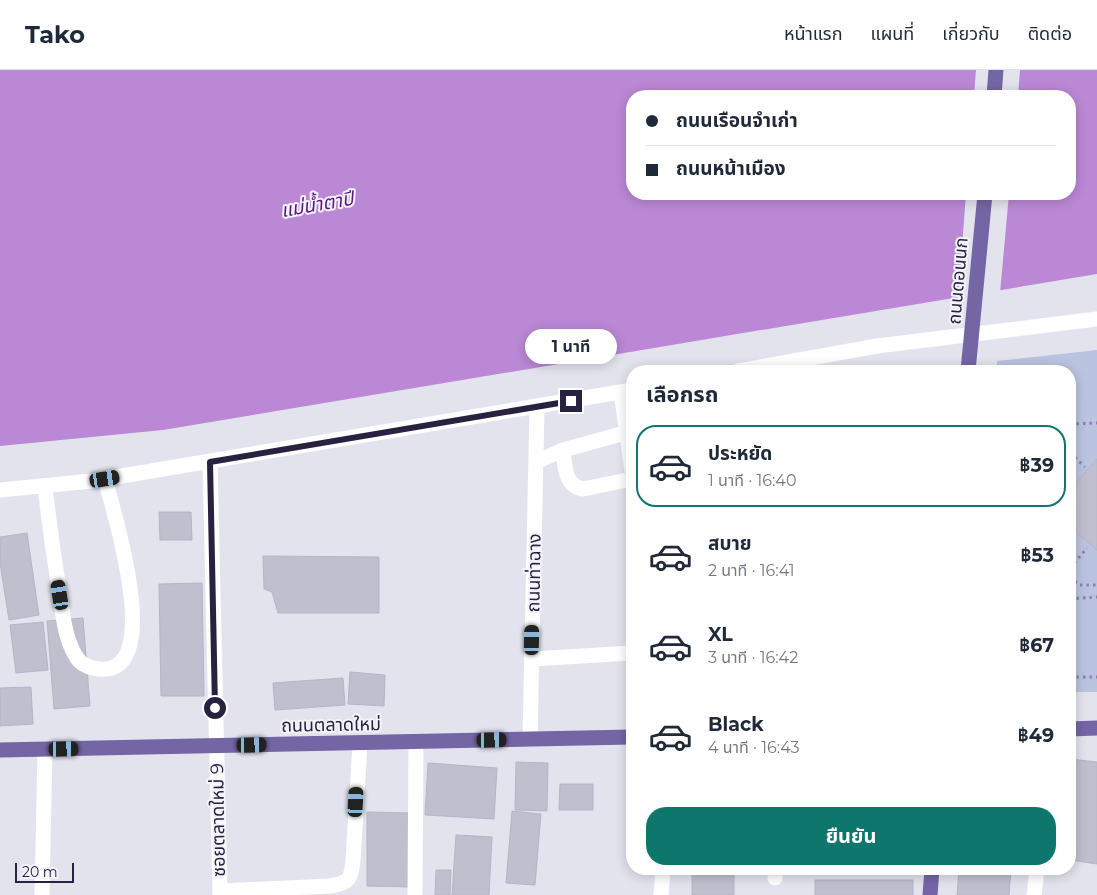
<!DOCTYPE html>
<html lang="th">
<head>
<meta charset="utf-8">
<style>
	body { margin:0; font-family:Montserrat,"Noto Sans Thai",sans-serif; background:#f2f2f3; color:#1f2937; height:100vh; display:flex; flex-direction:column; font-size:19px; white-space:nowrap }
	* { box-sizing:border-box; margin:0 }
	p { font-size:16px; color:#747a83 }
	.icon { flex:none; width:28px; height:28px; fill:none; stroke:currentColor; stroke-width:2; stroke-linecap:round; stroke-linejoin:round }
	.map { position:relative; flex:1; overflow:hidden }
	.sheet { position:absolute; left:626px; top:295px; width:450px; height:510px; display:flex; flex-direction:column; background:#fff; border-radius:20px; box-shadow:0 2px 12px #0003 }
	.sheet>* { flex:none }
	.guide { position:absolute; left:626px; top:20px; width:450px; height:110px; border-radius:20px; box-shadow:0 2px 12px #0003; display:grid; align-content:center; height:110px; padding:0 20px; background:#fff }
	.scale { position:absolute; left:15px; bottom:12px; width:59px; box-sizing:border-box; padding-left:5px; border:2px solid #282140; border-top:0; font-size:14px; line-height:18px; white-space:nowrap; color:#282140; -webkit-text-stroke:4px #f3f3fa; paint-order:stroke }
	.end { position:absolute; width:22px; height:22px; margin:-11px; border:6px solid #282140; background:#fff; box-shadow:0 0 0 2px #fff }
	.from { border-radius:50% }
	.bubble { position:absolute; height:35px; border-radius:18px; background:#fff; box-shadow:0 2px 12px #0003; font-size:16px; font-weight:700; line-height:35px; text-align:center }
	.car { position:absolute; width:15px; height:30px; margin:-15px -8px; border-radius:6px; box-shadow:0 0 4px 1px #0007; background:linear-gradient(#222 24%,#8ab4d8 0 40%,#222 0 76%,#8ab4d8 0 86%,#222 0) }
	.guide b { display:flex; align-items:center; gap:18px; height:48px; font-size:19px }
	.guide b+b { border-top:1px solid #e0e1e3 }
	.guide i { width:12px; height:12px; background:#1f2937 }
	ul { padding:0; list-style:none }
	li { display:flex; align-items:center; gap:15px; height:82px; margin:0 10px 8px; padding:0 10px; border:2px solid transparent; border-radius:20px }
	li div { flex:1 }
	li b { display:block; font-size:19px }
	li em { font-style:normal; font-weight:700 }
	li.active { border-color:#0f766e }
	li>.icon { width:45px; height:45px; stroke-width:1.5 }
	h2 { padding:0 20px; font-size:22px; line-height:60px }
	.primary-button { display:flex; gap:10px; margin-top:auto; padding:10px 20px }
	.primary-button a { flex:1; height:58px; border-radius:20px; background:#0f766e; color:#fff; font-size:20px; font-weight:700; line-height:58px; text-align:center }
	header { display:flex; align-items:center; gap:30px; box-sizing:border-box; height:70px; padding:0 25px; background:#fff; border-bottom:1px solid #e0e1e3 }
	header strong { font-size:24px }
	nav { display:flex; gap:28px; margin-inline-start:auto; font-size:18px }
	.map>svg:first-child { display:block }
	.green { fill:#bac3e0 }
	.water { fill:#ba88d5; fill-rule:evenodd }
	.pier { fill:#e3e3ed }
	.building { fill:#bfbfce; stroke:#b6b4c7 }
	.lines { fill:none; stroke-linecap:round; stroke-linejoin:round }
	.path { stroke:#8a81b3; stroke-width:3; stroke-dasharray:2.5 4; stroke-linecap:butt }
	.minor { stroke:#fff; stroke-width:15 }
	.major { stroke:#7465a5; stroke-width:15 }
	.route { stroke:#282140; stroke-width:6 }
	.labels { text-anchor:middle; stroke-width:4; stroke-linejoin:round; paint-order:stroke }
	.street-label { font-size:18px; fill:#282140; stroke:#f3f3fa }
	.water-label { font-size:19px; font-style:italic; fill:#5c1780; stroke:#f3f3fa }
</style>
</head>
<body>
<header>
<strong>Tako</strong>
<nav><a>หน้าแรก</a><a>แผนที่</a><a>เกี่ยวกับ</a><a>ติดต่อ</a></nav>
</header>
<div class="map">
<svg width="1097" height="825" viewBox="0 0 1097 825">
	<rect width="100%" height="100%" fill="#e3e3ed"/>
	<path class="green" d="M1097,280V622H1070V301H997V291Z"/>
	<path class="water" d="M0,0H1097V204L163,360L0,376ZM632,26H1070V124H632Z"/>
	<path class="pier" d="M976,0H1020L1018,26H974Z
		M966,124H1009L1000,223L958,230Z"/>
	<path class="building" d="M1097,389V480L1070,457V420Z
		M159,442H191L192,470H160Z
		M27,463L39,545L9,550L0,493V467Z
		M263,486L379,487V543H278L272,522L264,519Z
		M202,513L204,626H161L159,514Z
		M83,548L90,636L54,639L47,551Z
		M43,552L48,600L16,603L10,555Z
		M350,602L385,605L384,636L348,634Z
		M343,608L345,635L275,640L273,613Z
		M31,617L33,654L0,656V618Z
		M1070,689L1097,692V794L1070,790Z
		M516,692L548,693L547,741L515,740Z
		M428,693L497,698L494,749L425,745Z
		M560,714H593V740H559Z
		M512,741L541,744L535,815L506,813Z
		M367,742L412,743L411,817L367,816Z
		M456,765L492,767L489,825H452Z
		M692,799H734V825H692Z
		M959,799H1011L1009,825H957Z
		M436,800H451L450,825H435Z
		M815,810H913V825H815Z"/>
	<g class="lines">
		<path class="path" d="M1070,354L1097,353
			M1070,383L1085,397
			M1070,498L1087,478
			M1070,507L1079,515H1097
			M1070,529L1097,527
			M1070,607H1097"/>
		<path class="minor" d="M738,301L877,276L1097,249
			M621,322L632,401
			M563,380C565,395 564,416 583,419L632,409
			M210,392L220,825
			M536,392L563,380L632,361
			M45,416C49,453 54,489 60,525C63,546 65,570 77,588C82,596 91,598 99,599C166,606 113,440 105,409
			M0,420L92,411L632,320
			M532,589L632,583
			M530,669L537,337
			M775,808L776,799
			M220,821L330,816C350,813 351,809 353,790L360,673
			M42,825L45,679
			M415,825L416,671
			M661,825L663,799
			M1034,825L1037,799"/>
		<path class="major" d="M994,26L996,0
			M968,301L985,124
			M1070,659L1097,658
			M0,680L632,667
			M930,825L932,799"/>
	</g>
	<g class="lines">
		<path class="route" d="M215,638L210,392L571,331"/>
	</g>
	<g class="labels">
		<g class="street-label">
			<text transform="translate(958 211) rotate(-85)" y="6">ถนนดอนนก</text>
			<text transform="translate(534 503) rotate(-89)" y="6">ถนนท่าฉาง</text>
			<text transform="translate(331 655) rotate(-1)" y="6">ถนนตลาดใหม่</text>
			<text transform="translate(218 750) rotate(-91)" y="6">ซอยตลาดใหม่ 9</text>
		</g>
		<g class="water-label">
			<text transform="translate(317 134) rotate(-10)" y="7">แม่น้ำตาปี</text>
		</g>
	</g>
</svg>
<div class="scale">20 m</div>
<i class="end from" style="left:215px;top:638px"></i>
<i class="end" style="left:571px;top:331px"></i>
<div class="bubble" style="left:525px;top:259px;width:92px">1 นาที</div>
<i class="car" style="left:105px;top:409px;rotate:81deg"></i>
<i class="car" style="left:60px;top:525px;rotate:351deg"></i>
<i class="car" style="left:532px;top:570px;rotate:1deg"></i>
<i class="car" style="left:492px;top:670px;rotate:89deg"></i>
<i class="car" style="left:252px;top:675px;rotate:89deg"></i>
<i class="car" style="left:64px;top:679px;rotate:89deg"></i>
<i class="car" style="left:356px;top:732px;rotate:3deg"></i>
<div class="guide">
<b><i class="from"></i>ถนนเรือนจำเก่า</b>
<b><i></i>ถนนหน้าเมือง</b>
</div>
<section class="sheet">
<h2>เลือกรถ</h2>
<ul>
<li class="active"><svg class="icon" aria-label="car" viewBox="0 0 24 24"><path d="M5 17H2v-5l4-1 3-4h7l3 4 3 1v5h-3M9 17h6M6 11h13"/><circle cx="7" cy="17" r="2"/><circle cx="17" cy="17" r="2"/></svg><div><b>ประหยัด</b><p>1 นาที · 16:40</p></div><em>฿39</em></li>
<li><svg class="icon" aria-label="car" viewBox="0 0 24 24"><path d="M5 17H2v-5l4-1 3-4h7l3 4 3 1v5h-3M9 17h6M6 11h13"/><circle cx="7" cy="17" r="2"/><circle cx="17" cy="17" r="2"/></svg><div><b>สบาย</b><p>2 นาที · 16:41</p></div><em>฿53</em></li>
<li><svg class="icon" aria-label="car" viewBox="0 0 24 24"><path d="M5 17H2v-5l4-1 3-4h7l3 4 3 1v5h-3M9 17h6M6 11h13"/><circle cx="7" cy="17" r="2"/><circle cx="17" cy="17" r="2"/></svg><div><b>XL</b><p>3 นาที · 16:42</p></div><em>฿67</em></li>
<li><svg class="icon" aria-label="car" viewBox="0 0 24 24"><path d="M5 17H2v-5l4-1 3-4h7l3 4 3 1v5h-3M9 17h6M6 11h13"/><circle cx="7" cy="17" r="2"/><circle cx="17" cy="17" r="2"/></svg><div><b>Black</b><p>4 นาที · 16:43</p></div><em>฿49</em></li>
</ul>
<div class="primary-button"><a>ยืนยัน</a></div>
</section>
</div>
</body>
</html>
